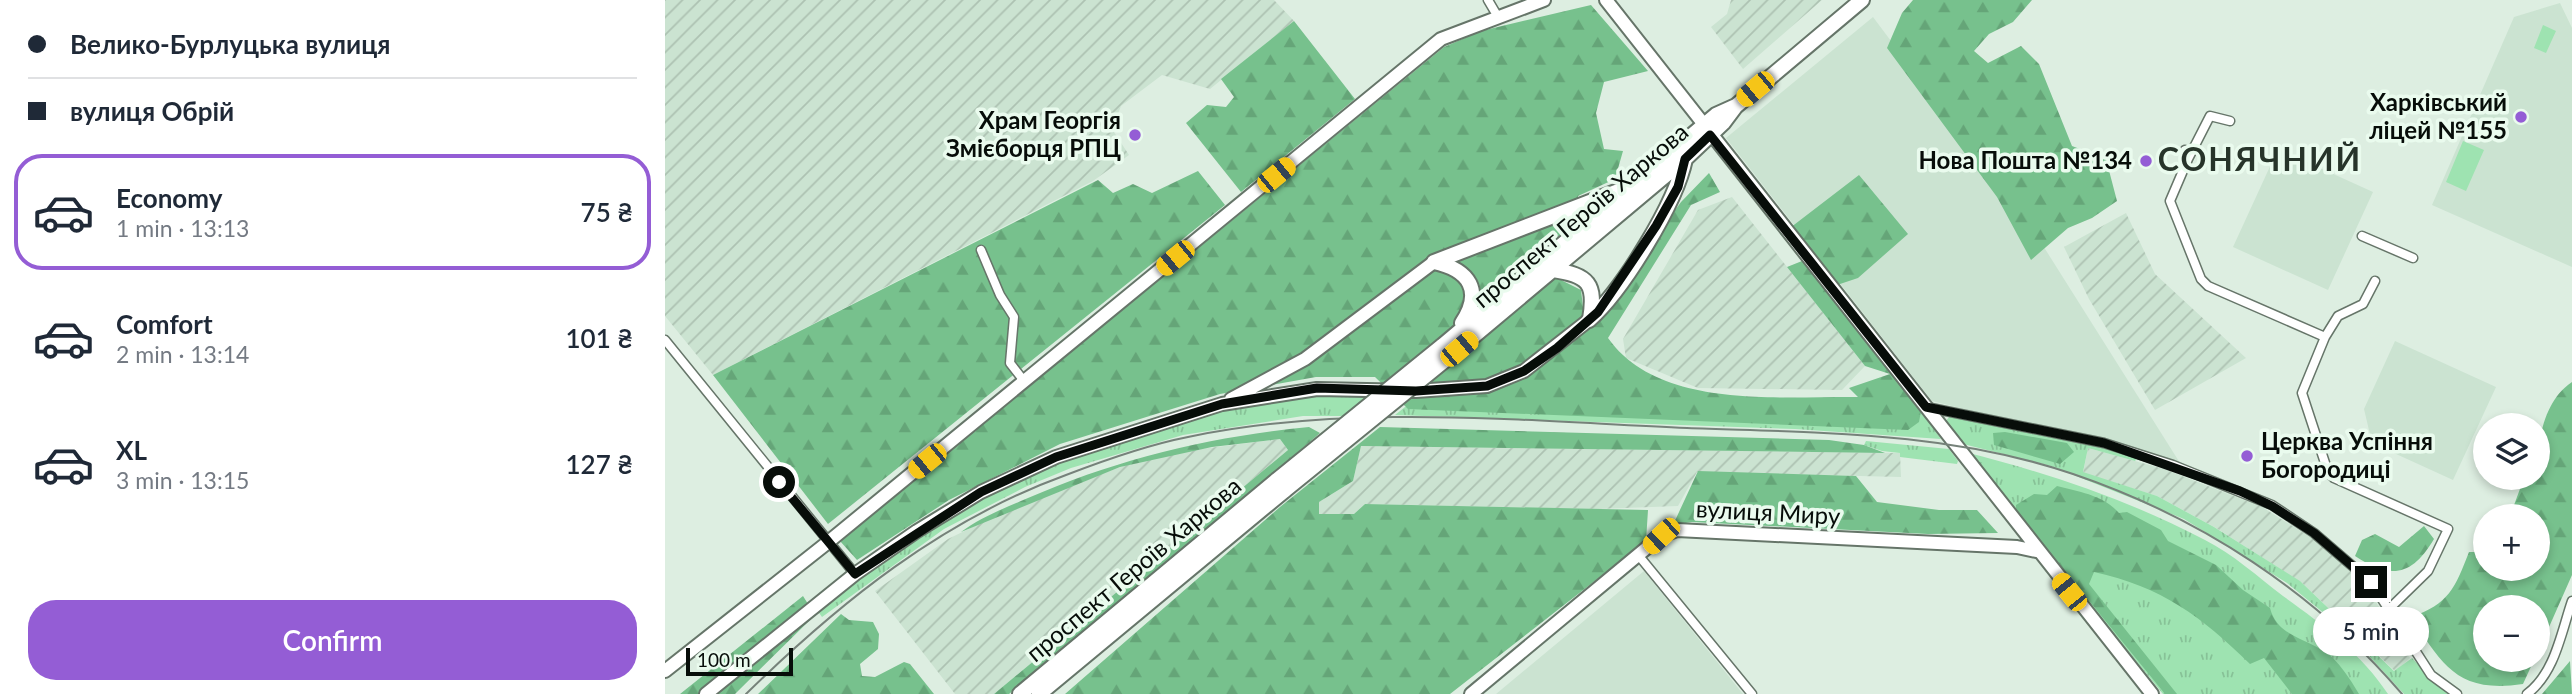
<!DOCTYPE html>
<html lang="en">
<head>
<meta charset="utf-8">
<style>
	body { margin:0; font-family:Lato,sans-serif; background:#f2f2f3; color:#1f2937; height:100vh; display:flex; flex-direction:column; font-size:26px; white-space:nowrap }
	* { box-sizing:border-box; margin:0 }
	p { font-size:23px; color:#747a83 }
	.icon { flex:none; width:38px; height:38px; fill:none; stroke:currentColor; stroke-width:2; stroke-linecap:round; stroke-linejoin:round }
	.map { position:relative; flex:1; overflow:hidden }
	.panel { display:flex; flex-direction:column; background:#fff; width:665px }
	.panel>* { flex:none }
	.guide { display:grid; align-content:center; height:154px; padding:0 28px; background:#fff }
	.tools { position:absolute; left:1808px; top:413px; display:grid; gap:14px }
	.tools a { display:grid; place-items:center; width:77px; height:77px; border-radius:50%; background:#fff; box-shadow:0 4px 10px #0003; font-size:35px }
	.scale { position:absolute; left:21px; bottom:18px; width:107px; box-sizing:border-box; padding-left:7px; border:4px solid #070d09; border-top:0; font-size:19px; line-height:24px; white-space:nowrap; color:#070d09; -webkit-text-stroke:5px #eafbee; paint-order:stroke }
	.end { position:absolute; width:32px; height:32px; margin:-16px; border:9px solid #070d09; background:#fff; box-shadow:0 0 0 4px #fff }
	.from { border-radius:50% }
	.bubble { position:absolute; height:49px; border-radius:24px; background:#fff; box-shadow:0 4px 10px #0003; font-size:23px; font-weight:600; line-height:49px; text-align:center }
	.car { position:absolute; width:21px; height:42px; margin:-21px -10px; border-radius:9px; box-shadow:0 0 5px 2px #0007; background:linear-gradient(#f5c518 24%,#345 0 40%,#f5c518 0 76%,#345 0 86%,#f5c518 0) }
	.guide b { display:flex; align-items:center; gap:24px; height:66px; font-size:26px }
	.guide b+b { border-top:2px solid #e0e1e3 }
	.guide i { width:18px; height:18px; background:#1f2937 }
	ul { padding:0; list-style:none }
	li { display:flex; align-items:center; gap:21px; height:116px; margin:0 14px 10px; padding:0 14px; border:4px solid transparent; border-radius:28px }
	li div { flex:1 }
	li b { display:block; font-size:26px }
	li em { font-style:normal; font-weight:600 }
	li.current { border-color:#945dd5 }
	li>.icon { width:63px; height:63px; stroke-width:1.5 }
	.cta { display:flex; gap:14px; margin-top:auto; padding:14px 28px }
	.cta a { flex:1; height:80px; border-radius:28px; background:#945dd5; color:#fff; font-size:28px; font-weight:600; line-height:80px; text-align:center }
	main { display:flex; flex:1; min-height:0 }
	.map>svg:first-child { display:block }
	.built { fill:#cbe3d1 }
	.industrial { fill:url(#industrial-furrows) }
	.grass { fill:url(#grass-tufts) }
	.forest { fill:url(#forest-firs) }
	.pitch { fill:#9ee3b1 }
	.lines { fill:none; stroke-linecap:round; stroke-linejoin:round }
	.street-casing { stroke:#667569; stroke-width:11 }
	.secondary-casing { stroke:#667569; stroke-width:16 }
	.primary-casing { stroke:#667569; stroke-width:18 }
	.street { stroke:#fff; stroke-width:8 }
	.secondary { stroke:#fff; stroke-width:12 }
	.primary { stroke:#fff; stroke-width:14 }
	.rail { stroke:#76827a; stroke-width:2 }
	.primary-bridge-casing { stroke:#667569; stroke-width:18; stroke-linecap:butt }
	.primary-bridge { stroke:#fff; stroke-width:14 }
	.route { stroke:#070d09; stroke-width:9 }
	.poi-dot { fill:#945dd5; stroke:#eafbee; stroke-width:2.5 }
	.labels { text-anchor:middle; stroke-width:7; stroke-linejoin:round; paint-order:stroke }
	.poi-label { font-size:24px; font-weight:bold; fill:#070d09; stroke:#eafbee; text-anchor:end }
	.street-label { font-size:24px; fill:#070d09; stroke:#eafbee }
	.district-label { font-size:32px; font-weight:bold; letter-spacing:2px; fill:#27342a; stroke:#eafbee }
</style>
</head>
<body>
<main>
<section class="panel">
<div class="guide">
<b><i class="from"></i>Велико-Бурлуцька вулиця</b>
<b><i></i>вулиця Обрій</b>
</div>
<ul>
<li class="current"><svg class="icon" aria-label="car" viewBox="0 0 24 24"><path d="M5 17H2v-5l4-1 3-4h7l3 4 3 1v5h-3M9 17h6M6 11h13"/><circle cx="7" cy="17" r="2"/><circle cx="17" cy="17" r="2"/></svg><div><b>Economy</b><p>1 min · 13:13</p></div><em>75 ₴</em></li>
<li><svg class="icon" aria-label="car" viewBox="0 0 24 24"><path d="M5 17H2v-5l4-1 3-4h7l3 4 3 1v5h-3M9 17h6M6 11h13"/><circle cx="7" cy="17" r="2"/><circle cx="17" cy="17" r="2"/></svg><div><b>Comfort</b><p>2 min · 13:14</p></div><em>101 ₴</em></li>
<li><svg class="icon" aria-label="car" viewBox="0 0 24 24"><path d="M5 17H2v-5l4-1 3-4h7l3 4 3 1v5h-3M9 17h6M6 11h13"/><circle cx="7" cy="17" r="2"/><circle cx="17" cy="17" r="2"/></svg><div><b>XL</b><p>3 min · 13:15</p></div><em>127 ₴</em></li>
</ul>
<div class="cta"><a>Confirm</a></div>
</section>
<div class="map">
<svg width="1907" height="694" viewBox="0 0 1907 694">
	<defs>
		<pattern id="industrial-furrows" width="10" height="10" patternUnits="userSpaceOnUse" patternTransform="scale(1.75)"><rect width="10" height="10" fill="#cbe3d1"/><path d="M-1 1l2-2M0 10L10 0M9 11l2-2" fill="none" stroke="#adc2b2"/></pattern>
		<pattern id="grass-tufts" width="24" height="20" patternUnits="userSpaceOnUse" patternTransform="scale(1.75)"><rect width="24" height="20" fill="#9ee3b1"/><path d="M3 7l-1-3M5 7V3M7 7l1-3M15 17l-1-3M17 17v-4M19 17l1-3" fill="none" stroke="#87c297"/></pattern>
		<pattern id="forest-firs" width="22" height="20" patternUnits="userSpaceOnUse" patternTransform="scale(1.75)"><rect width="22" height="20" fill="#77c18d"/><path d="M5 1l3.5 6h-7zM16 11l3.5 6h-7z" fill="#65a578"/></pattern>
	</defs>
	<rect width="100%" height="100%" fill="#ddeee1"/>
	<path class="built" d="M1895,3L1907,28V267L1767,205L1849,17Z
		M1208,17L1370,233L1515,463L1267,401L1061,138Z
		M1613,149L1708,192L1663,290L1568,247Z
		M1730,341L1831,387L1788,480L1707,443L1699,409Z
		M979,571L1078,694H831Z"/>
	<path class="industrial" d="M0,0H609L629,21L545,89L497,75L456,106L447,129L464,155L428,181L48,375L0,316Z
		M1066,0H1157L1078,69L1046,27L1062,14Z
		M1067,197L1200,366L1177,390L1033,388L961,358L958,339L1033,210Z
		M1461,213L1490,274L1581,358L1490,410L1424,299L1399,247Z
		M615,439L623,450L329,694H290L210,591L283,539L355,504L488,455Z
		M696,446L1235,453L1236,477L1032,472L1013,506L933,509L700,504L689,514H654V502L688,481Z
		M1423,448L1499,469L1597,507L1661,547L1705,592L1745,658L1731,672L1637,583L1551,528L1492,496L1418,473Z"/>
	<path class="grass" d="M682,393L703,397L678,416H638L518,435L406,468L360,487L279,529L157,617L152,610L183,583L276,519L375,466L586,399Z
		M840,404L1256,411L1276,439L1130,429L730,415L740,407Z
		M1285,416L1389,435L1473,457L1470,461L1423,448L1418,472L1492,496L1549,527L1635,581L1729,671L1747,658L1772,684L1788,694H1739L1682,632L1622,583L1519,519L1386,466L1294,443L1279,423Z
		M1201,441L1284,449L1293,461L1292,464L1235,457V453L1217,451L1199,445Z
		M1300,452C1383,473 1464,500 1540,540C1568,554 1593,577 1618,596C1656,623 1697,654 1723,694H1498Z"/>
	<path class="forest" d="M1248,0H1367L1348,22L1324,34L1309,51L1323,63L1356,46L1374,64L1407,146L1441,159L1452,201L1427,218L1403,228L1366,260L1332,197L1222,48L1237,13Z
		M926,5L983,71L939,82L931,113L939,149L958,151L950,179L913,196V212L917,217L870,255L898,281L916,290L921,332L1016,202L1044,173L1055,192L1026,205L943,338C994,410 1115,396 1193,397L1184,388L1225,374L1200,366L1122,267L1137,261L1256,411L1254,422L1243,430L743,409L710,377H651L555,394L395,444L284,500L192,560L175,541L779,47L816,31Z
		M629,21L690,99L576,192L521,123L542,105L561,107L569,97L556,79Z
		M533,171L560,205L163,524L48,375L433,180L448,193L468,184L487,193Z
		M1194,175L1243,234L1193,278L1169,286L1121,231Z
		M1907,382V575L1873,652L1872,607H1820V660H1869L1858,684C1792,694 1777,664 1746,617C1784,604 1790,588 1804,552H1820V569H1872V516H1845L1859,478H1872C1872,445 1877,402 1907,382Z
		M644,427L655,433L546,528L344,694H329L623,450L615,439L547,447L455,467L296,532C316,517 340,508 363,498C452,459 547,436 644,427Z
		M715,427L1164,440L1199,445L1220,453L696,446L688,481L654,502V514H689L700,504L983,510L981,541L785,694H400L615,507Z
		M1340,432L1402,443L1409,452L1395,464L1329,445L1328,433Z
		M1033,471L1191,476L1212,502L1274,510H1312L1333,533L1263,534L1027,522L1008,525Z
		M1392,486C1415,492 1438,495 1454,513L1462,512L1496,530L1503,541L1551,565L1578,590L1605,608C1612,635 1638,638 1659,651C1674,661 1685,679 1694,694H1627L1599,658L1585,664C1536,616 1497,587 1429,572L1424,584L1512,694H1500L1351,511V505L1369,494L1382,495Z
		M1759,526L1769,539C1747,576 1726,580 1690,556L1697,540L1710,534L1734,547Z
		M138,596L150,615L70,694H15Z
		M176,614L184,620L208,622L214,634L213,649L195,664L197,676L210,677L239,662L245,664L269,694H93Z
		M1905,661L1907,694H1877Z"/>
	<path class="pitch" d="M1878,25L1891,31L1881,53L1869,48Z
		M1798,141L1819,150L1801,191L1781,182Z"/>
	<g class="lines">
		<defs>
			<path id="street" d="M823,0L833,17
				M1520,150L1523,159L1505,201L1536,279L1543,286L1660,337L1637,393L1663,472L1669,478L1783,529L1763,571L1723,610
				M1523,159L1545,116L1565,121
				M1697,236L1748,258
				M316,250L335,295L349,317L345,363L359,381
				M1660,337L1673,316L1698,304L1710,281
				M0,340L190,574
				M1261,407L1439,443L1508,465L1607,505L1649,533L1706,582L1766,675L1792,694
				M974,556L1087,694
				M1862,694C1890,673 1896,633 1907,601"/>
			<path id="secondary" d="M941,0L1487,694
				M566,399L640,359L769,262
				M0,671L162,543L776,39L879,0
				M41,694L190,574L252,531L316,492L391,457L557,404L652,389L751,391L822,386L859,371L924,320
				M806,694L996,536L1012,530L1352,547L1371,551"/>
			<path id="primary" d="M769,262L956,190
				M769,262C805,270 818,291 797,323
				M888,270C924,275 931,284 925,319
				M924,320C958,290 1011,203 1020,159
				M777,346L1051,115L1071,106L1197,0
				M785,356L1020,159L1058,123L1070,107
				M355,694L612,480
				M374,694L620,490"/>
		</defs>
		<use href="#street" class="street-casing"/>
		<use href="#secondary" class="secondary-casing"/>
		<use href="#primary" class="primary-casing"/>
		<use href="#street" class="street"/>
		<use href="#secondary" class="secondary"/>
		<use href="#primary" class="primary"/>
		<path class="rail" d="M81,694C175,602 277,520 401,475C440,460 482,445 523,437C685,403 857,421 1022,428C1153,433 1282,431 1408,474C1535,517 1650,592 1737,694"/>
		<defs>
			<path id="primary-bridge" d="M612,480L777,346
				M620,490L785,356"/>
		</defs>
		<use href="#primary-bridge" class="primary-bridge-casing"/>
		<use href="#primary-bridge" class="primary-bridge"/>
	</g>
	<g class="lines">
		<path class="route" d="M114,482L190,574L316,492L391,457L557,404L652,388L751,391L822,386L859,371L892,348L933,312L991,226L1013,187L1020,159L1045,135L1261,407L1439,443L1575,491L1607,506L1649,533L1706,582"/>
	</g>
	<g class="poi-dot">
		<circle cx="1856" cy="117" r="7"/>
		<circle cx="470" cy="135" r="7"/>
		<circle cx="1481" cy="161" r="7"/>
		<circle cx="1582" cy="456" r="7"/>
	</g>
	<g class="labels">
		<g class="poi-label">
			<text x="1842" y="111">Харківський<tspan x="1842" dy="28">ліцей №155</tspan></text>
			<text x="456" y="129">Храм Георгія<tspan x="456" dy="28">Змієборця РПЦ</tspan></text>
			<text x="1467" y="169">Нова Пошта №134</text>
			<text x="1596" y="450" text-anchor="start">Церква Успіння<tspan x="1596" dy="28">Богородиці</tspan></text>
		</g>
		<g class="street-label">
			<text transform="translate(916 216) rotate(-40)" y="8">проспект Героїв Харкова</text>
			<text transform="translate(1103 513) rotate(3)" y="8">вулиця Миру</text>
			<text transform="translate(469 570) rotate(-40)" y="8">проспект Героїв Харкова</text>
		</g>
		<g class="district-label">
			<text x="1595" y="171">СОНЯЧНИЙ</text>
		</g>
	</g>
</svg>
<div class="tools">
<a><svg class="icon" aria-label="layers" viewBox="0 0 24 24"><path d="M12 4l9 5-9 5-9-5zM3 14l9 5 9-5"/></svg></a>
<a>+</a>
<a>−</a>
</div>
<div class="scale">100 m</div>
<i class="end from" style="left:114px;top:482px"></i>
<i class="end" style="left:1706px;top:582px"></i>
<div class="bubble" style="left:1648px;top:607px;width:116px">5 min</div>
<i class="car" style="left:1090px;top:89px;rotate:230deg"></i>
<i class="car" style="left:611px;top:175px;rotate:51deg"></i>
<i class="car" style="left:510px;top:258px;rotate:231deg"></i>
<i class="car" style="left:794px;top:349px;rotate:50deg"></i>
<i class="car" style="left:262px;top:461px;rotate:231deg"></i>
<i class="car" style="left:996px;top:536px;rotate:227deg"></i>
<i class="car" style="left:1404px;top:592px;rotate:321deg"></i>
</div>
</main>
</body>
</html>
